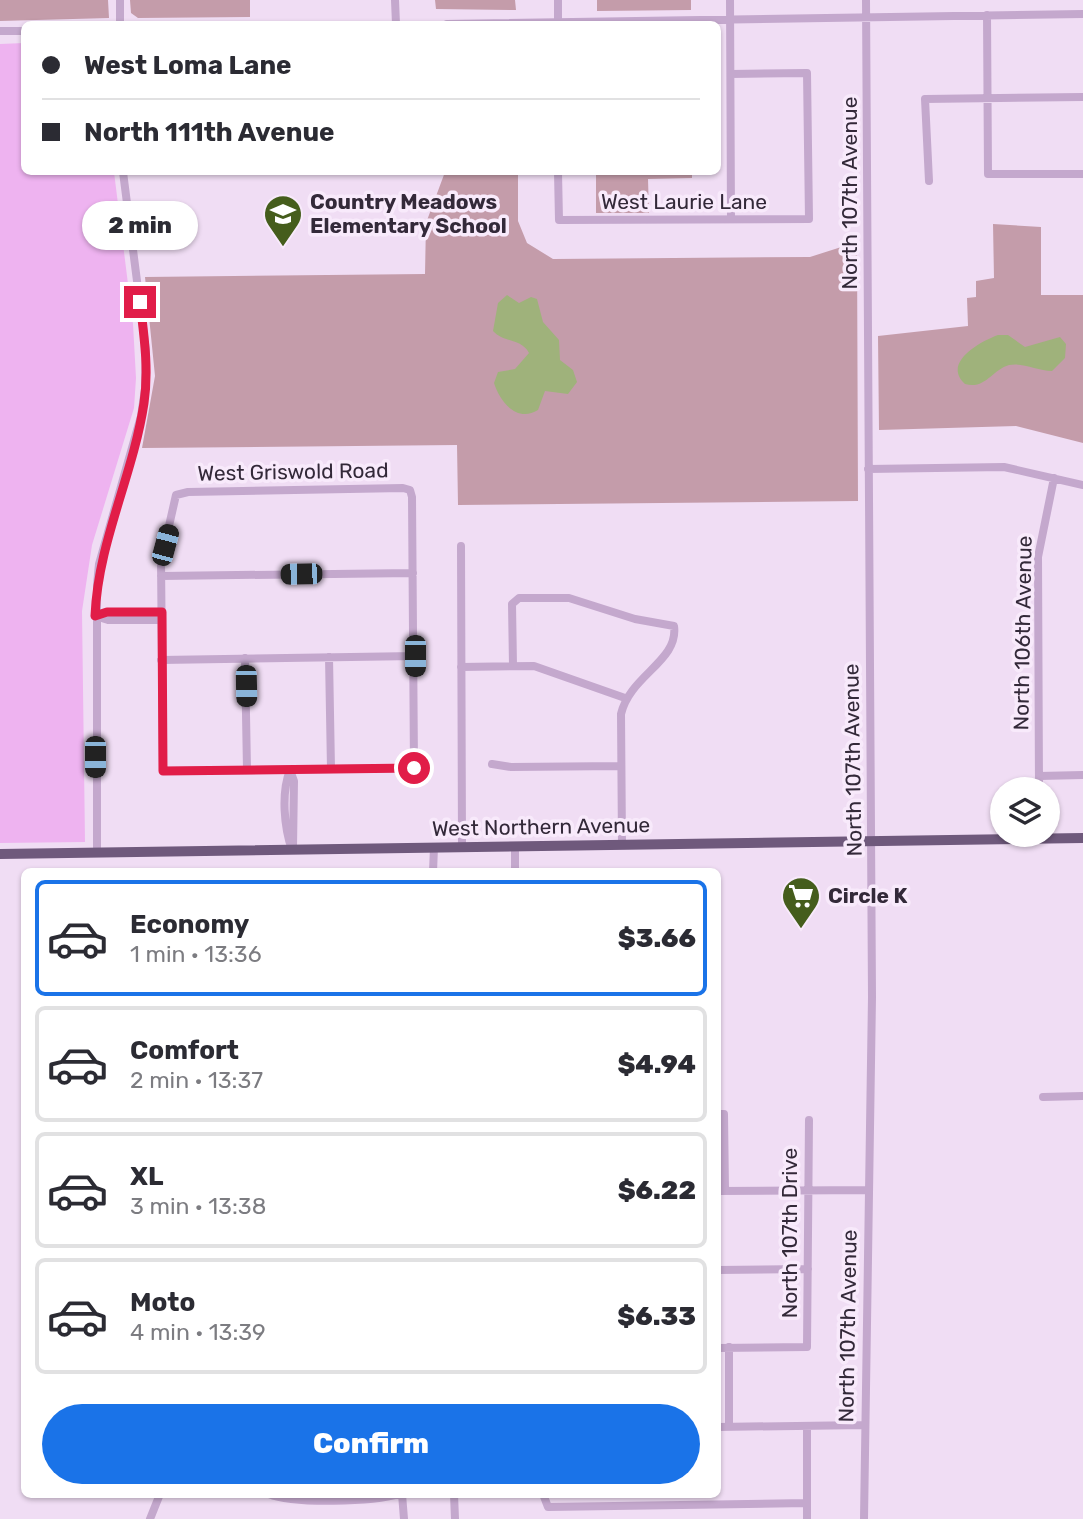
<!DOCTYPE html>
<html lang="en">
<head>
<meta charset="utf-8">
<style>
	body { margin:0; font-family:Rubik,sans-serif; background:#f7f7f7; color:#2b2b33; height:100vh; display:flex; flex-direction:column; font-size:26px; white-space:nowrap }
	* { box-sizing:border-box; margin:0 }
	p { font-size:23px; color:#7c7c81 }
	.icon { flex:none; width:38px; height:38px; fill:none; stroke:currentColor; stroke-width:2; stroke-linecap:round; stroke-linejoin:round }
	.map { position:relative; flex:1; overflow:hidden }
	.details { position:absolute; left:21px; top:868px; width:700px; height:630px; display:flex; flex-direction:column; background:#fff; border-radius:10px; box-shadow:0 2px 5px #0004 }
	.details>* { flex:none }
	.guide { position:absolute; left:21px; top:21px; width:700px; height:154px; border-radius:10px; box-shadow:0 2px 5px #0004; display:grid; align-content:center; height:154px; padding:0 21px; background:#fff }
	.fabs { position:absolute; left:990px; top:777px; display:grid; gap:14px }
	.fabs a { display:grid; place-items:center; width:70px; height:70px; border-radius:50%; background:#fff; box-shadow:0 2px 5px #0004; font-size:35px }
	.end { position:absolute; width:32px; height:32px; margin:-16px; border:9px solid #e11d48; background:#fff; box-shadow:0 0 0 4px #fff }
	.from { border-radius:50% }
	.bubble { position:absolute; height:49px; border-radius:24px; background:#fff; box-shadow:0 2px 5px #0004; font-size:23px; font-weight:800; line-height:49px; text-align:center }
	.car { position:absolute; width:21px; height:42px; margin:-21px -10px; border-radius:9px; box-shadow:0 0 5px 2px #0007; background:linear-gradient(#222 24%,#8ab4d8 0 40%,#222 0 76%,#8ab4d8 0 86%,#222 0) }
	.guide b { display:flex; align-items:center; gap:24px; height:66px; font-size:26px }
	.guide b+b { border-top:2px solid #e1e1e2 }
	.guide i { width:18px; height:18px; background:#2b2b33 }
	ul { padding:12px 0 0; list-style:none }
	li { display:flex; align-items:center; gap:21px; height:116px; margin:0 14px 10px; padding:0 7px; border:4px solid #e1e1e2; border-radius:10px }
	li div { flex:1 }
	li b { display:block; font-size:26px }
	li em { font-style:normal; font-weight:800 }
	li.selected { border-color:#1a73e8 }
	li>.icon { width:63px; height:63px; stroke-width:1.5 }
	.action { display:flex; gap:14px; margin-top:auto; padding:14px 21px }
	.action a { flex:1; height:80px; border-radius:42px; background:#1a73e8; color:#fff; font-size:28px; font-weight:800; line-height:80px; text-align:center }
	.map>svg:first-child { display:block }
	.green { fill:#c49caa }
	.sand { fill:#eeb3f0 }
	.water { fill:#9fb27b }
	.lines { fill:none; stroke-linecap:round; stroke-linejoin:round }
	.minor { stroke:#c4a8cd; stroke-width:8 }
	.major { stroke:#6f597c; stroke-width:10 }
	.route { stroke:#e11d48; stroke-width:9 }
	.labels { text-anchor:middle; stroke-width:7; stroke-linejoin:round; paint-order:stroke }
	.street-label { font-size:21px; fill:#332939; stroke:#f8eafb }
	.poi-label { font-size:21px; font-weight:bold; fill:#332939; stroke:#f8eafb; text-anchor:start }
</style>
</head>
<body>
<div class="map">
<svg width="1083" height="1519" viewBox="0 0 1083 1519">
	<rect width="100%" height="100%" fill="#f0ddf4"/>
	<path class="green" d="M0,0H108L109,18L0,21Z
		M130,0H250V17L138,18L131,13Z
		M435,0H515L516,10L436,9Z
		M597,0H691V10L597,11Z
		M445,172H518V221L527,243L553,259L810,257L857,242L858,501L458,505L457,445L142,448L155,376L145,277L425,274L426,223Z
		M596,172H692V178L648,179L649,213H596Z
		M993,224L1041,227V295H1083V443L1016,426L879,430L878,336L968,326L967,298L976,297V281L994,278Z"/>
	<path class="sand" d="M24,43V172H114L133,324L136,378L134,408L92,545L82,611L85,842L0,843V44Z"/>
	<path class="water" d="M507,295L519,303L531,297L537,299L543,322L559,340L560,360L573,370L577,382L568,394L545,391L538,410C517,423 500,402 494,383L498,372L515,369L529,353C521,338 504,343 493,331L498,303Z
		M998,335H1008L1025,347L1060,337L1066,344L1065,358L1052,371C1038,371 1023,362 1009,365C992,370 985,390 965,384C942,363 979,342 998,335Z"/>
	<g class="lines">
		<path class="minor" d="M395,0L396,24
			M558,0V24
			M730,0L731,219
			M987,15L988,174H1083
			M120,24V0
			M447,24L1083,14
			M0,31H24
			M558,172L559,220L809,219L807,73L731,74
			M929,181L925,99L1083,97
			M868,469L1004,467L1083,485
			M403,488L410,490L412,497L414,768L163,771L161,561L176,495L188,492Z
			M461,546L462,847
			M161,576L413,573
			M95,616L107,612H161
			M95,616L108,620H161
			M329,657L331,769
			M245,658L247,770
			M161,660L415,656
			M513,666L512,604L519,598H569L635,619L674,626C679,661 630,675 621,714L622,845
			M461,667L534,666L625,698
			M492,764L511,767L621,766
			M290,770C281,793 284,827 292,850
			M290,770L294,781L293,847
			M1039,776L1083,775
			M1039,789L1038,557L1054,478
			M97,853V585L99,564L141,416L145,389L146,351L123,172
			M433,872L434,847
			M515,872V846
			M1043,1097L1083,1096
			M718,1114H724L725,1191
			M718,1191L867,1190
			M718,1270L808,1269
			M729,1347V1427
			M718,1348L807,1347L809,1120
			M718,1427L865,1425
			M269,1494C292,1504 374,1502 399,1494
			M402,1494L404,1519
			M454,1494L455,1519
			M543,1494L548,1507L807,1503
			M150,1519L160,1494
			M807,1519V1426
			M864,1519L872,997L866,0"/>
		<path class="major" d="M0,854L1083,838"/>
	</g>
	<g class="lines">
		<path class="route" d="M140,302C144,336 149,369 144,403C133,476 98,542 95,616L107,612H162L163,771L414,768"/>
	</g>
	<defs>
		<symbol id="school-pin" viewBox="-11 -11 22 30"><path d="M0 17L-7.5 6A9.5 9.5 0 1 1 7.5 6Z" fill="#455d1c" stroke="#f8eafb"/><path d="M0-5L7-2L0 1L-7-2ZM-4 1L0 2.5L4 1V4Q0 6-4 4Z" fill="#fff"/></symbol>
		<symbol id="supermarket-pin" viewBox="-11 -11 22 30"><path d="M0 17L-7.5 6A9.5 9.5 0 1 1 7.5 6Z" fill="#455d1c" stroke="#f8eafb"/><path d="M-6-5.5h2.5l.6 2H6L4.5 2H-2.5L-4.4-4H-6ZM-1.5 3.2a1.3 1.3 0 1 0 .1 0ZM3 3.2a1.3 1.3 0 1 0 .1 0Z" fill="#fff"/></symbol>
	</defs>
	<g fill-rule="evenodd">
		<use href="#school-pin" x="261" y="192" width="44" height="60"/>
		<use href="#supermarket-pin" x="779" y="874" width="44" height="60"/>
	</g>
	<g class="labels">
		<g class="street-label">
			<text transform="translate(850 193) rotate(-90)" y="7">North 107th Avenue</text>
			<text x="684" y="209">West Laurie Lane</text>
			<text transform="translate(293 472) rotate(-1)" y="7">West Griswold Road</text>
			<text transform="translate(1023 633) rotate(-89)" y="7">North 106th Avenue</text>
			<text transform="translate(853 760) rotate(-91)" y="7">North 107th Avenue</text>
			<text transform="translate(541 827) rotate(-1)" y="7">West Northern Avenue</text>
			<text transform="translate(790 1233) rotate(-90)" y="7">North 107th Drive</text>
			<text transform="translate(848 1326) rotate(-89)" y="7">North 107th Avenue</text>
		</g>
		<g class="poi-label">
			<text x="310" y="209">Country Meadows<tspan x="310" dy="24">Elementary School</tspan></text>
			<text x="828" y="903">Circle K</text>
		</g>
	</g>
</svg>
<div class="fabs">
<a><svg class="icon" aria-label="layers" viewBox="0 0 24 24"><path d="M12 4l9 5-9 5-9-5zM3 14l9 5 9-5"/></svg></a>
</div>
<i class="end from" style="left:414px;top:768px"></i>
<i class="end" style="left:140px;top:302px"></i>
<div class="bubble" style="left:82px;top:201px;width:116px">2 min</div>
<i class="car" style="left:165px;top:545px;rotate:15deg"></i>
<i class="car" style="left:301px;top:574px;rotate:269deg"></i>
<i class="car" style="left:415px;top:656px;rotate:180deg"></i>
<i class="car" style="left:246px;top:686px;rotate:179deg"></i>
<i class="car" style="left:95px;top:757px;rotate:180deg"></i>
<div class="guide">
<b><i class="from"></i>West Loma Lane</b>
<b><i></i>North 111th Avenue</b>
</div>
<section class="details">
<ul>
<li class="selected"><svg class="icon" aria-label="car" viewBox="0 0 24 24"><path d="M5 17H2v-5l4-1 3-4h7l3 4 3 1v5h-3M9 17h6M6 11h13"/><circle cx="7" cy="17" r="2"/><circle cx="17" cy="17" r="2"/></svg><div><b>Economy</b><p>1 min · 13:36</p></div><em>$3.66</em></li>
<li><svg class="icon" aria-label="car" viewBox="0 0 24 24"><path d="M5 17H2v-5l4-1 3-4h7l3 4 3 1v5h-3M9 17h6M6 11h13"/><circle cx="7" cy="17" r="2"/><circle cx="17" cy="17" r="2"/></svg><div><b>Comfort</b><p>2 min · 13:37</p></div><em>$4.94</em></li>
<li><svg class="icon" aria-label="car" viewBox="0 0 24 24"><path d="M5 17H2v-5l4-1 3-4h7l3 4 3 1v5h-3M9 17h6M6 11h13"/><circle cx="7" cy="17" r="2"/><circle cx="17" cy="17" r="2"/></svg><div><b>XL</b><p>3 min · 13:38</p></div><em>$6.22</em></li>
<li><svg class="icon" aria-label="car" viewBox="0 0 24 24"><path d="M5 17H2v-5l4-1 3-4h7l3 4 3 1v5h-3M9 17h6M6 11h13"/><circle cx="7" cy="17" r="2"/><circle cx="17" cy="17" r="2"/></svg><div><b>Moto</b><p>4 min · 13:39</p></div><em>$6.33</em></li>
</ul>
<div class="action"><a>Confirm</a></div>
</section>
</div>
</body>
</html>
